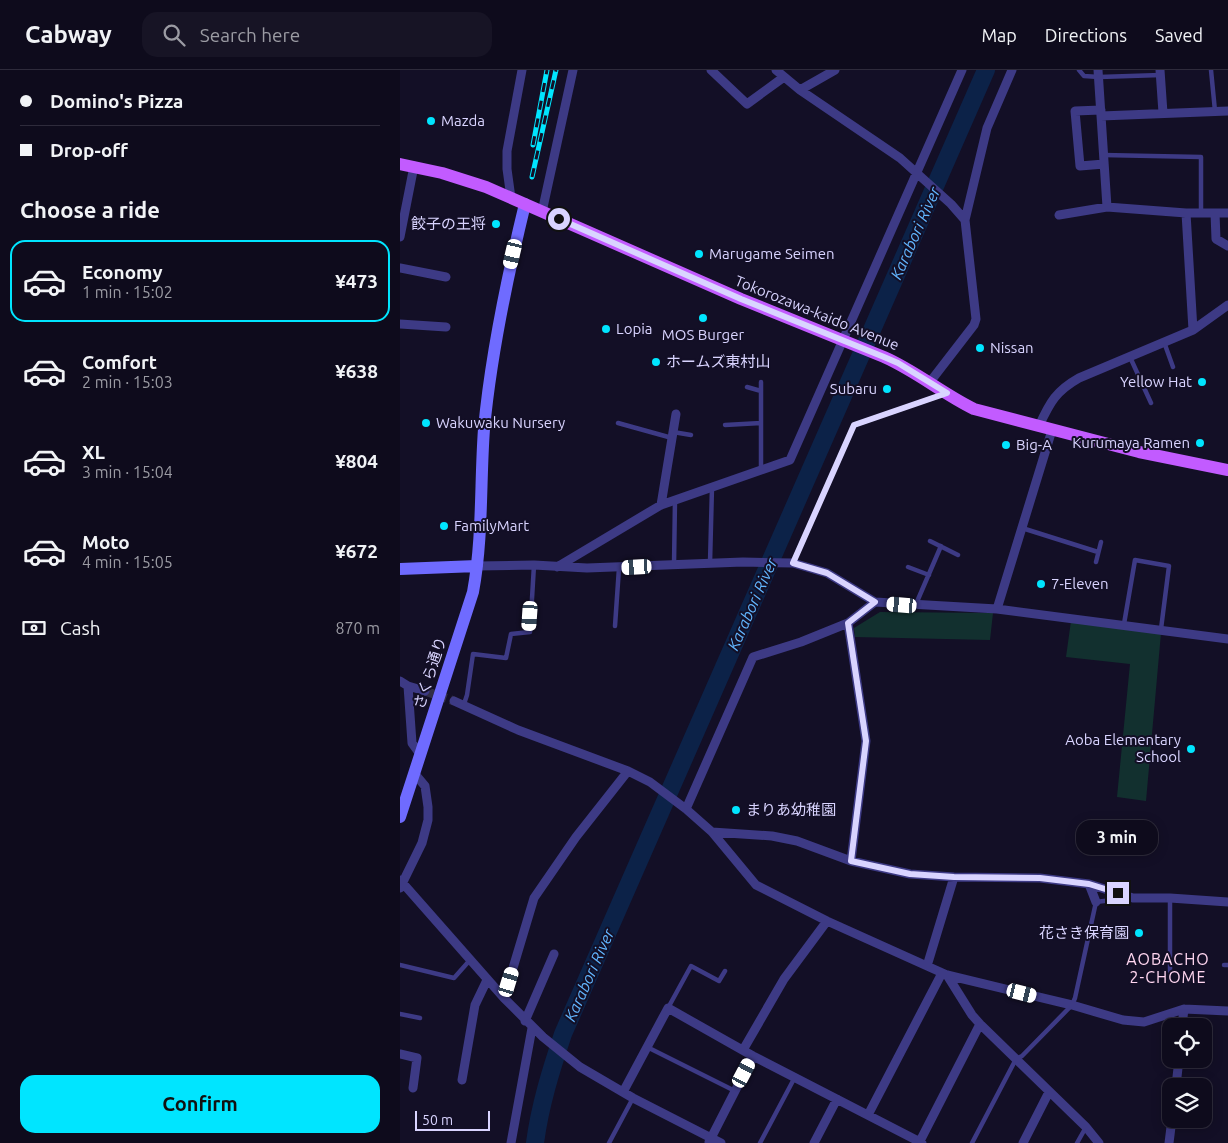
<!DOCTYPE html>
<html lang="en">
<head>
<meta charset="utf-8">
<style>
	body { margin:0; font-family:Ubuntu,"Noto Sans JP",sans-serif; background:#171425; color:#f1f3f6; height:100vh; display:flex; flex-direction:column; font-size:19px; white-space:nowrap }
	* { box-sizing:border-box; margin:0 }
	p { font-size:16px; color:#9b9ba3 }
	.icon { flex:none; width:28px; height:28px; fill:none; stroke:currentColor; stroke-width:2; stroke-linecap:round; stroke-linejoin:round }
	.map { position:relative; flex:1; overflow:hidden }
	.sheet { display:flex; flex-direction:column; background:#0e0b1c; width:400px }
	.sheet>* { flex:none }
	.banner { display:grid; align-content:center; height:110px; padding:0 20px; background:#0e0b1c }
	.fabs { position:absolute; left:762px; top:948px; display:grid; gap:10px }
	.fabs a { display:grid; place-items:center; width:50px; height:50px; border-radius:10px; background:#0e0b1c; box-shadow:0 2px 12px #0003,0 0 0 1px #2e2b3b; font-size:25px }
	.scale { position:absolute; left:15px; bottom:12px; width:75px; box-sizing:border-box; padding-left:5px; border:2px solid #d9d4ff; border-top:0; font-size:14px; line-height:18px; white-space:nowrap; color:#d9d4ff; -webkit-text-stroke:4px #130f26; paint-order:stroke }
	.end { position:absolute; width:22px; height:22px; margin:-11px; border:6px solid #d9d4ff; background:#111; box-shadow:0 0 0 2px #111 }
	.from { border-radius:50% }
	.bubble { position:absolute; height:35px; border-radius:15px; background:#0e0b1c; box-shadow:0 2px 12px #0003,0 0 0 1px #2e2b3b; font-size:16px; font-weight:600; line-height:35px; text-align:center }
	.car { position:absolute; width:15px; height:30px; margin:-15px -8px; border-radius:6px; box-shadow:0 0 4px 1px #0007; background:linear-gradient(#fff 24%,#345 0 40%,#fff 0 76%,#345 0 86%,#fff 0) }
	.banner b { display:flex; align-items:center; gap:18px; height:48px; font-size:19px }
	.banner b+b { border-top:1px solid #2e2b3b }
	.banner i { width:12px; height:12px; background:#f1f3f6 }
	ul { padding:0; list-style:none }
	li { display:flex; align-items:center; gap:15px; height:82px; margin:0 10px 8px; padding:0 10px; border:2px solid transparent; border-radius:15px }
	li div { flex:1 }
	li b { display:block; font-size:19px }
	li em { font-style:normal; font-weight:600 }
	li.current { border-color:#00e5ff }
	li>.icon { width:45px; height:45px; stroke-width:1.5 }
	h2 { padding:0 20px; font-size:22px; line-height:60px }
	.pay { display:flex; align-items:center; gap:12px; height:55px; padding:0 20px; font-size:19px }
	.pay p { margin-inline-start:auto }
	.action { display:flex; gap:10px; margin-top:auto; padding:10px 20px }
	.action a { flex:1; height:58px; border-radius:15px; background:#00e5ff; color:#111; font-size:20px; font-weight:600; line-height:58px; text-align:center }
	header { display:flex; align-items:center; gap:30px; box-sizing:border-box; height:70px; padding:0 25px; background:#0e0b1c; border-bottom:1px solid #2e2b3b }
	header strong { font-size:24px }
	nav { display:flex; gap:28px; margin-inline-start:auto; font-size:18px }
	.search { width:350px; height:45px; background:#171425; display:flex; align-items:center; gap:12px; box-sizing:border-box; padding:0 18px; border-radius:15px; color:#9b9ba3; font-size:19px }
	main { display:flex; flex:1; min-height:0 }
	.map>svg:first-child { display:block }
	.green { fill:#12302f }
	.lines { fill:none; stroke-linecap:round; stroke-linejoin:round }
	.river { stroke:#0c2248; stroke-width:18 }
	.street-tunnel { stroke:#312d47; stroke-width:9; stroke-dasharray:9 4.5; stroke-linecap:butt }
	.lane { stroke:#3d3a85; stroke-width:4.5 }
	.street { stroke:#3d3a85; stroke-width:9 }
	.secondary { stroke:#6f6bff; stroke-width:12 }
	.primary { stroke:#c25bff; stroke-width:12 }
	.rail-casing { stroke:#00e5ff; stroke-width:5 }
	.rail { stroke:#130f26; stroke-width:3; stroke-dasharray:9; stroke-linecap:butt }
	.route { stroke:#d9d4ff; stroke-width:6 }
	.poi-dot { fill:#00e5ff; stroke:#130f26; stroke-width:2 }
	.labels { text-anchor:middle; stroke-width:4; stroke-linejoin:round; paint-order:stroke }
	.poi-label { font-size:15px; fill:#d9d4ff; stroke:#130f26; text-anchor:start }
	.street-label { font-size:15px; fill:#d9d4ff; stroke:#130f26 }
	.water-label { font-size:16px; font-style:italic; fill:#62b6ff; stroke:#130f26 }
	.neighbourhood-label { font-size:16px; letter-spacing:1px; fill:#ffd6f0; stroke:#130f26 }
</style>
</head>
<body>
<header>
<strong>Cabway</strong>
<div class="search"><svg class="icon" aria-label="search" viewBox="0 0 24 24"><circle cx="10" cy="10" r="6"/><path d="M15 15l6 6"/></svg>Search here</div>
<nav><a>Map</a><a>Directions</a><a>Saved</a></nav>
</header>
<main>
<section class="sheet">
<div class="banner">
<b><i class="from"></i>Domino's Pizza</b>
<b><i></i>Drop-off</b>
</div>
<h2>Choose a ride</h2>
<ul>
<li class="current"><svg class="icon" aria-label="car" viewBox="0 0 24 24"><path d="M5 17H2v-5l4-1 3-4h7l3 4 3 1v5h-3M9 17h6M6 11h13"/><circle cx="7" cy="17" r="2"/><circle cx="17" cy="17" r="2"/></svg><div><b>Economy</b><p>1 min · 15:02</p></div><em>¥473</em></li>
<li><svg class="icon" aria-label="car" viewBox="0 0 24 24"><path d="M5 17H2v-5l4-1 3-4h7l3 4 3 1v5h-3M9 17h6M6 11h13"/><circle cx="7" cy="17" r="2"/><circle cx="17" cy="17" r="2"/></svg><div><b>Comfort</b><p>2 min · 15:03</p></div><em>¥638</em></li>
<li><svg class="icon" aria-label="car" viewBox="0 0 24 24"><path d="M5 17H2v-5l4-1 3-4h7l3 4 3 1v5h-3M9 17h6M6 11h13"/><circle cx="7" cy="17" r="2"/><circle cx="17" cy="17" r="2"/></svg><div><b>XL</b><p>3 min · 15:04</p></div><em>¥804</em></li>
<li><svg class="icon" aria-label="car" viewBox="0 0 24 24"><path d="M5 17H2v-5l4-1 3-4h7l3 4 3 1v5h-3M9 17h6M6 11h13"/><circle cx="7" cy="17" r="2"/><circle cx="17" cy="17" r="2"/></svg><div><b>Moto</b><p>4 min · 15:05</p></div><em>¥672</em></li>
</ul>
<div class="pay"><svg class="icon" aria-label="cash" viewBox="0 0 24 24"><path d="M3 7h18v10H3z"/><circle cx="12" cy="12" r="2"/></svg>Cash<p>870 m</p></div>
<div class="action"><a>Confirm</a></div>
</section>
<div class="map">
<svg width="828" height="1073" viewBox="0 0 828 1073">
	<rect width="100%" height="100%" fill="#130f26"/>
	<path class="green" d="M480,542L593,543L590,570L455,567L454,558Z
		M671,551L761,563L746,731L717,727L730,594L666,587Z"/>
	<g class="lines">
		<path class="river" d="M135,1073C140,1035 151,1000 163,964L586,0"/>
		<path class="street-tunnel" d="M25,621L54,631"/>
		<path class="lane" d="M679,0L684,6L699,7L761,5
			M811,0L815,41
			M703,85L801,87V143
			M764,272L773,297
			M730,287L751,333
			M361,312V399
			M347,317L361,321
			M218,353L272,368
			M325,355L361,353
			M273,362L291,365
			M622,458L698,482
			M530,471L558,485
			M696,492L701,472
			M310,493L312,417
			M393,493L454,355L544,324
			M274,495L275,430
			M508,497L529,505
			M516,534L541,476
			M724,554L735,490L769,496L761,559
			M215,556L219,498
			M64,634L67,625L73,584L106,588L111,564L130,562L134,495
			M0,895L54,908L70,890
			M824,895H828
			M770,902V828
			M268,938L291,896L319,911L325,901
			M0,944L20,948
			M247,977L335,1021
			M209,1073L233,1028
			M360,1073L395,1007
			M572,1073L616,989L622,986L672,935L675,928L696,832L728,828
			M677,1073L686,1057"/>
		<path class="street" d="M311,0L347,34L384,7
			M376,0L400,20L500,88L551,134L565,150L576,249L574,255L530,312
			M698,0L707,137
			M760,0L763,43
			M400,20L435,0
			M701,40L675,41L680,96L704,94
			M701,46L828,41
			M111,128L107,99V81L122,0
			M142,142L173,0
			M786,143L793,260
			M815,143L816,169L828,176
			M659,145L707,137L786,143H828
			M565,150L587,58L612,0
			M0,167L14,96
			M0,198L46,207
			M0,254L46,257
			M639,356C650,332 656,321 679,308L793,260L828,235
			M261,435L276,344
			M77,496L134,495L187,498L343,492L393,493L427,503L475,532L597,539L828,569
			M157,497L261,435L390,390L562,0
			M597,539L652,360
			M448,553L466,671L451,791
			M0,611L8,616L25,621
			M8,616L12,673L20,684
			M54,631L118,660L228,701L250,712L286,739L312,762L356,815L427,851L547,905L672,935L723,950L744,952L784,939L828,941
			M286,739L353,587L401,572L448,553L475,532
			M312,762L372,766L397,771L451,791L510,804L554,807L640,808L689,814L733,828H770L828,832
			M0,810L104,928L143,967L180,997L233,1028L321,1073
			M689,814L696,832
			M0,818L22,773L28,750V737L25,716L14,703
			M527,896L554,807
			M547,905L572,945L580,954L686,1057L699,1073
			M104,928L134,828L176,767L228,701
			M125,951L154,884
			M782,956L784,939
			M343,980L384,909L427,851
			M0,984L17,988L13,1018
			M62,1010L75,935L87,910
			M776,1016L779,989
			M223,1022L268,938L353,986L522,1073
			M468,1045L542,903
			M309,1072L353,986
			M111,1073L132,958
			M414,1073L437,1029
			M519,1073L580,954
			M623,1073L649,1022
			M769,1073L772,1049"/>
		<path class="secondary" d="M0,499L77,496
			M0,747L73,522C83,468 80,413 84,359C91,283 107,208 125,134"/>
		<path class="primary" d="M0,94L42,103L86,117L341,229L484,287C516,301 543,324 574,339L739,382L828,400"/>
		<defs>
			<path id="rail" d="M133,75L147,0
				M132,107L156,0"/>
		</defs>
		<use href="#rail" class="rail-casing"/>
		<use href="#rail" class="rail"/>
	</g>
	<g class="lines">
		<path class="route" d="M159,149L341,229L484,287L498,293L547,323L454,355L393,493L427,503L475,532L448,553L466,671L451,791L510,804L554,807L640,808L689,814L718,823"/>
	</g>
	<g class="poi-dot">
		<circle cx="31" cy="51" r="5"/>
		<circle cx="96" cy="154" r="5"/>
		<circle cx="299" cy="184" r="5"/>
		<circle cx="303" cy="248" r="5"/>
		<circle cx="206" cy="259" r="5"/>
		<circle cx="580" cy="278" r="5"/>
		<circle cx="256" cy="292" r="5"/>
		<circle cx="802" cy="312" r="5"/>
		<circle cx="487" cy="319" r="5"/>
		<circle cx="26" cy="353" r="5"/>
		<circle cx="800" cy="373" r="5"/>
		<circle cx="606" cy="375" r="5"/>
		<circle cx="44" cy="456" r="5"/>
		<circle cx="641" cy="514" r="5"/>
		<circle cx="791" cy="679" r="5"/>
		<circle cx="336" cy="740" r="5"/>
		<circle cx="739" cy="863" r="5"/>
	</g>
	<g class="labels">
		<g class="poi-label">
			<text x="41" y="56">Mazda</text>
			<text x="86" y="159" text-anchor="end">餃子の王将</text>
			<text x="309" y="189">Marugame Seimen</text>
			<text x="216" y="264">Lopia</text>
			<text x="303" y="270" text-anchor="middle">MOS Burger</text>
			<text x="590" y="283">Nissan</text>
			<text x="266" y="297">ホームズ東村山</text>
			<text x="792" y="317" text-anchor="end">Yellow Hat</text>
			<text x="477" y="324" text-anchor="end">Subaru</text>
			<text x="36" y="358">Wakuwaku Nursery</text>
			<text x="790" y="378" text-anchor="end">Kurumaya Ramen</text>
			<text x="616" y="380">Big-A</text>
			<text x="54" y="461">FamilyMart</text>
			<text x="651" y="519">7-Eleven</text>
			<text x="781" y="675" text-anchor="end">Aoba Elementary<tspan x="781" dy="17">School</tspan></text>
			<text x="346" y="745">まりあ幼稚園</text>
			<text x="729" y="868" text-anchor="end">花さき保育園</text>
		</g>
		<g class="street-label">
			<text transform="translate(417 243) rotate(22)" y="5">Tokorozawa-kaido Avenue</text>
			<text transform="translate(30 603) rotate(-72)" y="5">さくら通り</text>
		</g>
		<g class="water-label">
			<text transform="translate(515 163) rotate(-66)" y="6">Karabori River</text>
			<text transform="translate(352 534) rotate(-66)" y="6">Karabori River</text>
			<text transform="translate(189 905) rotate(-66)" y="6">Karabori River</text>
		</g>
		<g class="neighbourhood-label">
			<text x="768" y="895">AOBACHO<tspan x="768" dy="18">2-CHOME</tspan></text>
		</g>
	</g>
</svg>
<div class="fabs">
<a><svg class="icon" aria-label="locate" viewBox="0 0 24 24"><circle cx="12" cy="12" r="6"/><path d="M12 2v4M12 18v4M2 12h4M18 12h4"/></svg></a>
<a><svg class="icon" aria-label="layers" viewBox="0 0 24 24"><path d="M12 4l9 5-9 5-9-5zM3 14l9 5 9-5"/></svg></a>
</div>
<div class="scale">50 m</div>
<i class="end from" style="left:159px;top:149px"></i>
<i class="end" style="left:718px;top:823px"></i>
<div class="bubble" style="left:676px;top:750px;width:82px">3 min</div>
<i class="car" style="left:113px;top:184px;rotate:193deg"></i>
<i class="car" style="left:237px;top:497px;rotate:267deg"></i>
<i class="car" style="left:502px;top:535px;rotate:275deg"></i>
<i class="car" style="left:130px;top:546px;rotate:184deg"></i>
<i class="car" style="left:109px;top:912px;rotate:17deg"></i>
<i class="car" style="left:622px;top:923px;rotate:104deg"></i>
<i class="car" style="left:344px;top:1003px;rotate:28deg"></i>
</div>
</main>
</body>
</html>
